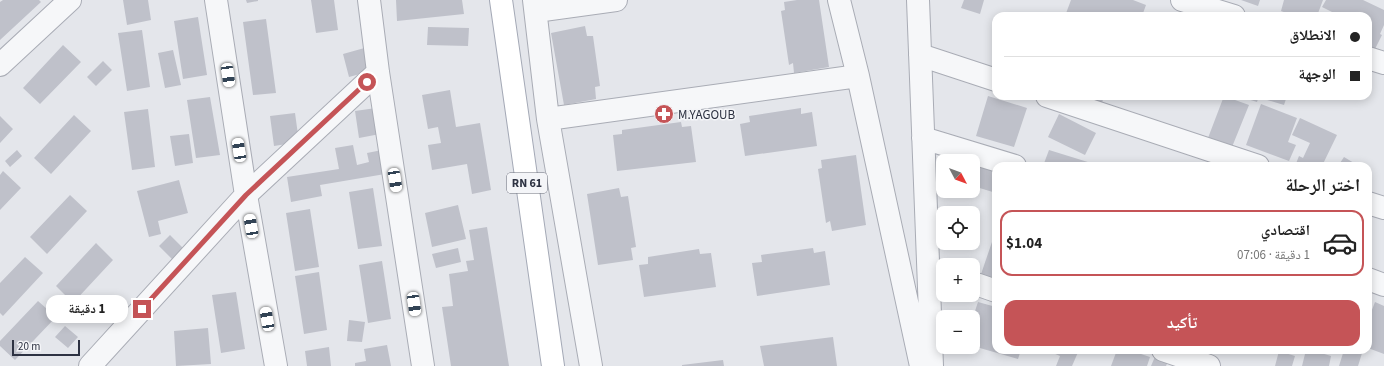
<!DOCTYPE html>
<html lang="ar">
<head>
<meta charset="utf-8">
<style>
	body { margin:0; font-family:"Source Sans 3","Noto Naskh Arabic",sans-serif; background:#f2f2f2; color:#222; direction:rtl; height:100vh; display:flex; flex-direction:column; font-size:15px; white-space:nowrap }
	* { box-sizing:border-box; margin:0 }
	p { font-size:13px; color:#767676 }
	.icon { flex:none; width:22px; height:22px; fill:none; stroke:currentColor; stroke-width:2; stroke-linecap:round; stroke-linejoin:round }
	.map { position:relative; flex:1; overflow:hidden; direction:ltr }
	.details { position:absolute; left:992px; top:162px; width:380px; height:192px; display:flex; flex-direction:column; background:#fff; border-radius:12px; box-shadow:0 2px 10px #0003; direction:rtl }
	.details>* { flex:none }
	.guide { position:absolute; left:992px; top:12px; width:380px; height:88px; border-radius:12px; box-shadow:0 2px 10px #0003; direction:rtl; display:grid; align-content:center; height:88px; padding:0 12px; background:#fff }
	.needle { width:26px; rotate:131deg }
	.fabs { position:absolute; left:936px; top:154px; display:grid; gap:8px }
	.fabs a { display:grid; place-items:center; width:44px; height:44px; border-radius:8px; background:#fff; box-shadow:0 2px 10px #0003; font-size:20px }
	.scale { position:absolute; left:12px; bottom:10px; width:68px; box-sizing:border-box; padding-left:4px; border:2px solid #2d3242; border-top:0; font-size:11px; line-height:14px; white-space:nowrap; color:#2d3242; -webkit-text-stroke:3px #f4f5f8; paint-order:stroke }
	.end { position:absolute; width:18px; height:18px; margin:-9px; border:5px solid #c55457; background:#fff; box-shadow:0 0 0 2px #fff }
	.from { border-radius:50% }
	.bubble { position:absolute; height:28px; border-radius:12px; background:#fff; box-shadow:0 2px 10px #0003; font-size:13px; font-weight:700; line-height:28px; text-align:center; direction:rtl }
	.car { position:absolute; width:12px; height:24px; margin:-12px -6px; border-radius:5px; box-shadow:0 0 3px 1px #0007; background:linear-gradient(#fff 24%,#345 0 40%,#fff 0 76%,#345 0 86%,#fff 0) }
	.guide b { display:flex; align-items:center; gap:14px; height:38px; font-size:15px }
	.guide b+b { border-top:1px solid #e0e0e0 }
	.guide i { width:10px; height:10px; background:#222 }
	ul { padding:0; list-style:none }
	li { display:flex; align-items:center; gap:12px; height:66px; margin:0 8px 6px; padding:0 4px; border:2px solid transparent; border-radius:12px }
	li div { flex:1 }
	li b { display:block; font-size:15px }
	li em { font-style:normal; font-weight:700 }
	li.current { border-color:#c55457 }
	li>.icon { width:36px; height:36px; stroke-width:1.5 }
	h2 { padding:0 12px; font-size:18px; line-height:48px }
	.cta { display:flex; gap:8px; margin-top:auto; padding:8px 12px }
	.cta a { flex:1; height:46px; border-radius:12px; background:#c55457; color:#fff; font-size:16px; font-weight:700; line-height:46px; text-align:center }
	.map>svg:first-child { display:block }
	.building { fill:#bfc1ca }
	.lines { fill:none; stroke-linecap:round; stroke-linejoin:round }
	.minor-casing { stroke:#a9acb5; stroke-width:24 }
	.major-casing { stroke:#a4a9b6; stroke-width:24 }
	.minor { stroke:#f6f7f9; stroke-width:22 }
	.major { stroke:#fff; stroke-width:22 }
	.route { stroke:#c55457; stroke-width:5 }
	.labels { text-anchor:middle; stroke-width:3; stroke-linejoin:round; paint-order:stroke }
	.shield { fill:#f4f5f8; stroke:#696c79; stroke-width:1 }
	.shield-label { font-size:12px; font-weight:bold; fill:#2d3242 }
	.poi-label { font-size:13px; fill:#2d3242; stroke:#f4f5f8; text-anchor:start }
</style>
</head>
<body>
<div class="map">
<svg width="1384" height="366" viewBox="0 0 1384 366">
	<rect width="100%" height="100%" fill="#e4e6eb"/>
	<path class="building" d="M3,0H39L41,2L0,40V2Z
		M123,0H148L151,20L127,25Z
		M246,0H258V1L247,3Z
		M311,0H334L338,30L316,33Z
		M396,0H462L464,14L397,21Z
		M797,0H819L829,67L794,73L793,63L789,65L781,11L785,10L784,2Z
		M964,0H984L980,14L961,8Z
		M1071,0H1133L1146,5L1142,16H1065Z
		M1241,0H1260L1258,6Z
		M1284,0H1323L1317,16H1294L1281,11Z
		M1326,0H1363L1384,10V25L1380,34L1382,35L1370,59L1368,58V16H1340L1322,7Z
		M198,17L207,75L183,79L174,21Z
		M266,19L276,93L253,95L243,22Z
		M585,26L587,36H593L600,86L595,87L596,99L564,105L551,33Z
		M428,27L469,28L468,46L427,45Z
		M142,30L150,87L127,91L118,33Z
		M63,45L81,62L40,104L23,88Z
		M368,47L375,70L349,77L343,54Z
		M173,50L181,85L165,88L158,53Z
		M103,61L112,70L96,86L87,77Z
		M450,90L456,127L480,123L491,190L472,194L467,164L432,170L428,145L441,143L438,127L428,129L422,95Z
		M988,96L1027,108L1014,147L976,136Z
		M1071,96H1104L1101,106Z
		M1224,96L1249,105L1232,147L1208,138Z
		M1238,96H1259L1257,102Z
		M1265,96H1287L1284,105L1264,99Z
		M210,97L220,155L196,158L187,100Z
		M1261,104L1297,118L1288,142L1296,145L1289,161L1246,145Z
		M376,108L380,134L359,138L355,111Z
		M801,108V114L812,112L817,146L745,156L740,124L750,122L749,116Z
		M148,109L155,167L132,170L124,112Z
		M295,113L299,142L274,146L270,116Z
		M1059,114L1096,133L1085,155L1048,137Z
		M74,115L91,131L51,174L34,158Z
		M0,116L13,129L0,143Z
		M1300,118L1337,135L1322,166H1295L1299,156L1303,158L1310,143L1292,135Z
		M681,122L682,127L691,126L696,162L617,171L613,135L622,134V130Z
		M189,134L193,163L175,166L170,136Z
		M353,145L357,165L369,162L367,153L387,149L391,173L320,185L322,196L291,202L287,177L339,169L335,148Z
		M17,150L22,156L10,167L5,161Z
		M1049,150L1091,163L1090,166H1043Z
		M856,155L866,225L832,231L830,221L826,223L818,169L822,168L821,160Z
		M1344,157L1359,166H1338Z
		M973,165L996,172V193L973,186Z
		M3,171L21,188L0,210V175Z
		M179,180L188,213L158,221L161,234L149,237L137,191Z
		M373,188L382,246L358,249L349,192Z
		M619,188L621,197L628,196L636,247L631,248L633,260L598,265L587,194Z
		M70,195L87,211L47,254L30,237Z
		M458,205L466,239L432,247L425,213Z
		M310,209L319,267L295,271L286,213Z
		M487,227L509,366H451L442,307L453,306L449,274L468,271L466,261L474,260L469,230Z
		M170,235L184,249L173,260L159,246Z
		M993,239L996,240V286L979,280Z
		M96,243L113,260L73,303L56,286Z
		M458,248L461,262L436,268L432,254Z
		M813,248L814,253L825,251L830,285L757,296L752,263L762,262L761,255Z
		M699,249L700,254L711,253L716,287L644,297L639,265L648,264V257Z
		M25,257L43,273L3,316L0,313V283Z
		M382,261L391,319L368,323L359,265Z
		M319,272L327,330L304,334L295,276Z
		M236,292L245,349L221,353L212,295Z
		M38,301L56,317L15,360L0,346V341Z
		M978,302L996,307V350H1021L1018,359L973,346V317Z
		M1375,302L1384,306V354L1368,348V320Z
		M349,320L365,322L362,342L347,341Z
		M65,326L78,337L68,348L55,337Z
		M208,328L211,364L176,366L174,331Z
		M833,337L837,366H764L760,346Z
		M387,345L391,366H355V363L366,361L364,349Z
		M329,347L331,366H307L305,351Z
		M1046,350H1079L1072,366H1056L1060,356Z
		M1117,350H1129L1150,357L1147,366H1111Z
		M1285,350H1295L1294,354Z
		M1306,350H1311L1331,356L1329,366H1302Z
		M1344,350H1363L1358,366H1339Z
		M1279,351L1295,356L1292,366H1275Z
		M1157,352L1170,357L1166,366H1151Z
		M723,360L724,366H682V365Z"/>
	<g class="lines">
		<defs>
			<path id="minor" d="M216,0L246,195L276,366
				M369,0L378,72L423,366
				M534,0L548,119L591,366
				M839,0L858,76L921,366
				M918,0L932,366
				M1182,0L1234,16
				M536,11L616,0
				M920,55L996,80
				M1368,58L1384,63
				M0,65L70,0
				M1047,96L1258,166
				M548,119L858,76
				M923,138L1015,166
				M1368,203L1384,208
				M1368,279L1384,285
				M973,283L996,291
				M1163,350L1209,366
				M90,366L246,195L378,72"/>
			<path id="major" d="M501,0L553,366"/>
		</defs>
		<use href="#minor" class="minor-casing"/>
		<use href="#major" class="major-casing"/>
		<use href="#minor" class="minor"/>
		<use href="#major" class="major"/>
	</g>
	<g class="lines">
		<path class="route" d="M142,309L246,195L367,82"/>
	</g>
	<defs>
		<symbol id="pharmacy-disc" viewBox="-11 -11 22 22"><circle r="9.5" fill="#c55457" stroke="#f4f5f8"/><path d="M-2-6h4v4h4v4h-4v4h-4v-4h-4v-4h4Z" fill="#fff"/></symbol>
	</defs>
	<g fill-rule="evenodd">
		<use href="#pharmacy-disc" x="653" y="103" width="22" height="22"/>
	</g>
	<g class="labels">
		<rect class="shield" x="507" y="173" width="40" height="20" rx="3"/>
		<g class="shield-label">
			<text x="527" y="187">RN 61</text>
		</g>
		<g class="poi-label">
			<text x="678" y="119">M.YAGOUB</text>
		</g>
	</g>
</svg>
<div class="fabs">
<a><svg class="needle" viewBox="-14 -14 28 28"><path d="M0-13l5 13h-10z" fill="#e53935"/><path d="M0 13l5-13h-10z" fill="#767676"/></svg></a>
<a><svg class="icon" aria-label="locate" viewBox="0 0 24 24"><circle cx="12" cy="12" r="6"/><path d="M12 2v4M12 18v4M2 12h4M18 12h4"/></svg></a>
<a>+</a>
<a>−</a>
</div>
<div class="scale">20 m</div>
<i class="end from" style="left:367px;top:82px"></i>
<i class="end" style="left:142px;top:309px"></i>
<div class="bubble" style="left:46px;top:295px;width:82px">1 دقيقة</div>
<i class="car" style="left:228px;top:75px;rotate:172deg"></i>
<i class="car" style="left:239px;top:150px;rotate:351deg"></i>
<i class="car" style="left:395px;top:180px;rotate:171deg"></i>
<i class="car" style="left:251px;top:226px;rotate:350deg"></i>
<i class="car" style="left:414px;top:304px;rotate:172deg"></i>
<i class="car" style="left:267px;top:319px;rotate:350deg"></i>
<div class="guide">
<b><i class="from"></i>الانطلاق</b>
<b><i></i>الوجهة</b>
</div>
<section class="details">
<h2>اختر الرحلة</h2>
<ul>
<li class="current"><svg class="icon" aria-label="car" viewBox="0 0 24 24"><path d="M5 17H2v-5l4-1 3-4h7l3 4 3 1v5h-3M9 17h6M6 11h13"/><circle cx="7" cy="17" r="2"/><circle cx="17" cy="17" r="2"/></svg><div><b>اقتصادي</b><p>1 دقيقة · 07:06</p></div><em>$1.04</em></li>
</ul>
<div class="cta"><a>تأكيد</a></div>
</section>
</div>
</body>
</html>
